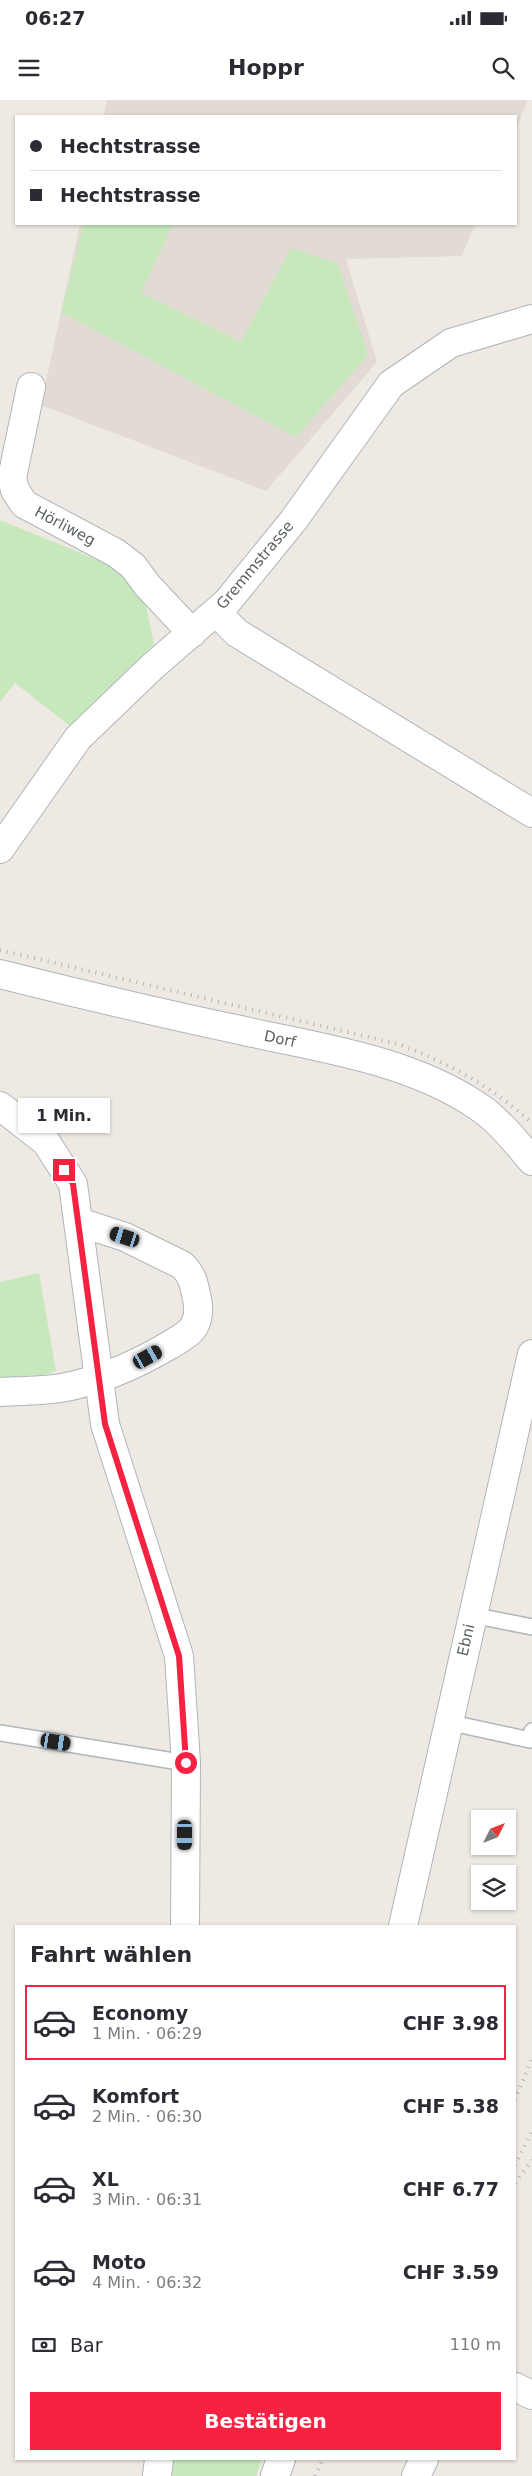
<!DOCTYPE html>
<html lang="de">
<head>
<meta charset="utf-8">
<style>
	body { margin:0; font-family:"DejaVu Sans",sans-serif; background:#f7f7f7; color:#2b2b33; height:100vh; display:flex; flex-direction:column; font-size:19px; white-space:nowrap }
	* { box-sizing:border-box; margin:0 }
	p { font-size:16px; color:#7c7c81 }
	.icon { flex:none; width:28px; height:28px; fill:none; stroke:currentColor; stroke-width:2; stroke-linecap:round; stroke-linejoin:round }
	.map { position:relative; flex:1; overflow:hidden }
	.panel { position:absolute; left:15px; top:1825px; width:501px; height:535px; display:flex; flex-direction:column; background:#fff; border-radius:0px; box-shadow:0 1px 4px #0004 }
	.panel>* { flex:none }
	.banner { position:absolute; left:15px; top:15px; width:502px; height:110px; border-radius:0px; box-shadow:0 1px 4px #0004; display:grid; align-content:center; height:110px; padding:0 15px; background:#fff }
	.needle { width:32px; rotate:48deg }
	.tools { position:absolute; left:471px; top:1710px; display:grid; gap:10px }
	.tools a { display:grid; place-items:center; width:45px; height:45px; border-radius:0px; background:#fff; box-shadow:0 1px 4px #0004; font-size:25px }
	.end { position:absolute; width:22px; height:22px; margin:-11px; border:6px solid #f62241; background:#fff; box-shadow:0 0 0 2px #fff }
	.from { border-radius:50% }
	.bubble { position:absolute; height:35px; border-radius:0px; background:#fff; box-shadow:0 1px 4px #0004; font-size:16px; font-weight:800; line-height:35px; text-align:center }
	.car { position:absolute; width:15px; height:30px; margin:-15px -8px; border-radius:6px; box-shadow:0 0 4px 1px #0007; background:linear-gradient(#222 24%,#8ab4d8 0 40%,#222 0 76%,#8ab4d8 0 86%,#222 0) }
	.banner b { display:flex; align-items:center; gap:18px; height:48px; font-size:19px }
	.banner b+b { border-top:1px solid #e1e1e2 }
	.banner i { width:12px; height:12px; background:#2b2b33 }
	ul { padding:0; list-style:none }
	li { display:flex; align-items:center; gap:15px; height:75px; margin:0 10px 8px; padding:0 5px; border:2px solid transparent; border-radius:0px }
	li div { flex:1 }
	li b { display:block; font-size:19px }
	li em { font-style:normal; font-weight:800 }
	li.active { border-color:#f62241 }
	li>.icon { width:45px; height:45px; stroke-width:1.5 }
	h2 { padding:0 15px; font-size:22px; line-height:60px }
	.pay { display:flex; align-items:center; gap:12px; height:55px; padding:0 15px; font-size:19px }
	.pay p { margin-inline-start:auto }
	.cta { display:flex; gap:10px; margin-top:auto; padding:10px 15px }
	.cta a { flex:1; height:58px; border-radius:0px; background:#f62241; color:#fff; font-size:20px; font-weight:800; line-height:58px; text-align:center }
	.status { display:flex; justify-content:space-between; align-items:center; height:35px; padding:0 25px; background:#fff; direction:ltr }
	.status svg { height:14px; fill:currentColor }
	header { display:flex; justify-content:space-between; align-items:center; height:65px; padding:0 15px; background:#fff; font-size:22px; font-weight:800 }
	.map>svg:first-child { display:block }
	.education { fill:#e1dbd3 }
	.green { fill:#c7e8bd }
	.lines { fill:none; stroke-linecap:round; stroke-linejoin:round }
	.lane-casing { stroke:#b0b6b9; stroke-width:18 }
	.street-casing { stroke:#b0b6b9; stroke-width:30 }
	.secondary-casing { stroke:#afb5b9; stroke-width:30 }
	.lane { stroke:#fff; stroke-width:15 }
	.street { stroke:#fff; stroke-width:28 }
	.secondary { stroke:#fff; stroke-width:28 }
	.rail { stroke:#b2b3b4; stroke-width:4; stroke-dasharray:1 6; stroke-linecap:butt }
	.route { stroke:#f62241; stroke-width:6 }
	.labels { text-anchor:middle; stroke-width:5; stroke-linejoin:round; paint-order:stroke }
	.street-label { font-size:15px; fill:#5b6165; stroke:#fff }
</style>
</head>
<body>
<div class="status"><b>06:27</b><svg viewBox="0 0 49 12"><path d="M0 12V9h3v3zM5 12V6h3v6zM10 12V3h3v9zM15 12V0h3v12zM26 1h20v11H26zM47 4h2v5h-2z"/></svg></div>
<header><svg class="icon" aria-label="menu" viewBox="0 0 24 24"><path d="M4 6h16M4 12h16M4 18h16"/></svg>Hoppr<svg class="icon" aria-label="search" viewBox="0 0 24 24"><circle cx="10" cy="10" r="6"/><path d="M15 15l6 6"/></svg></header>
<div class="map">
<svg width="532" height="2376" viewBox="0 0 532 2376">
	<rect width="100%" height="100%" fill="#efe9e3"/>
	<path class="education" d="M107,0H528L516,28V16H104Z
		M80,124H475L462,156L346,159L377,262L266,391L41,305Z"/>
	<path class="green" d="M84,124H173L141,193L241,242L291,148L337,163L368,255L296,337L61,212Z
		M0,420L122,470L146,506L154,544L70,626L15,583L0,602Z
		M39,1173L56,1271L43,1275L0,1278V1182Z
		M173,2359H262L256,2376H176L171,2375Z"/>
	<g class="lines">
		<defs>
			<path id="lane" d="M472,1515L532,1527
				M447,1622L530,1640L532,1631
				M0,1633L186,1663"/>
			<path id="street" d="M31,287L12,378L15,390L24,404L116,453L133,466L147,485L192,533
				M216,512L237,533L532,713
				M0,749L78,638L153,566L227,502L293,421L391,284L451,243L532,219
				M0,1006L46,1042L73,1084L105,1324L179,1556L186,1663L185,1826
				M0,1292C20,1291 42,1291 61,1288C100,1281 134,1266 168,1246C176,1241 187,1236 193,1228C199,1219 199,1209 197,1199C194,1185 193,1175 182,1165L125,1137L79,1122
				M515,2287L532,2295
				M157,2376L159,2359
				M416,2376L424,2359"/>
			<path id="secondary" d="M0,874C80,894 159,913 240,930C319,948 407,959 476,1005C498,1019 515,1041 532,1061
				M403,1826L532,1254
				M275,2376L281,2359"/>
		</defs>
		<use href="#lane" class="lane-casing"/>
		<use href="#street" class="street-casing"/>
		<use href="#secondary" class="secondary-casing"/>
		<use href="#lane" class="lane"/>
		<use href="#street" class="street"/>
		<use href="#secondary" class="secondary"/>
		<path class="rail" d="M0,850L398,944C449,963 492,987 532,1023
			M515,2000L532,1958
			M515,2065L532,2031
			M515,2083L532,2060
			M315,2376L323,2359"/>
	</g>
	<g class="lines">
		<path class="route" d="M64,1070L73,1084L105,1324L179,1556L186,1663"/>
	</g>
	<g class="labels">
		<g class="street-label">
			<text transform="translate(65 426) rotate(28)" y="5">Hörliweg</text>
			<text transform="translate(255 465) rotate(-50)" y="5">Gremmstrasse</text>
			<text transform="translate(280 939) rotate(12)" y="5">Dorf</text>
			<text transform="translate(466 1540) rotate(-77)" y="5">Ebni</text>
		</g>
	</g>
</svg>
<div class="tools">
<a><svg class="needle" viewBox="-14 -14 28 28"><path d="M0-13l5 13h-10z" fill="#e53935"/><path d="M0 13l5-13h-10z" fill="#7c7c81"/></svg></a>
<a><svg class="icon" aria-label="layers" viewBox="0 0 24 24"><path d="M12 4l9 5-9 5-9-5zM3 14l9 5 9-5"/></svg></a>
</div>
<i class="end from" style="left:186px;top:1663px"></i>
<i class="end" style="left:64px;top:1070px"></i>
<div class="bubble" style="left:18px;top:998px;width:92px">1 Min.</div>
<i class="car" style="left:125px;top:1137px;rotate:288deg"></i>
<i class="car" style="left:148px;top:1257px;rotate:61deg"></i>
<i class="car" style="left:56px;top:1642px;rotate:99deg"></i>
<i class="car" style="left:185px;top:1735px;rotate:180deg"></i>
<div class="banner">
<b><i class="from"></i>Hechtstrasse</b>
<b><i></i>Hechtstrasse</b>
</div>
<section class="panel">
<h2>Fahrt wählen</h2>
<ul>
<li class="active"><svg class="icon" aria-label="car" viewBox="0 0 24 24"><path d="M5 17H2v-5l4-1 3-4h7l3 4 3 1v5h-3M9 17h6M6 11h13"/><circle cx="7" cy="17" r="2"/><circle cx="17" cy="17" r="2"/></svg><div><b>Economy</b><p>1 Min. · 06:29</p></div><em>CHF 3.98</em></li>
<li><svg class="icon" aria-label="car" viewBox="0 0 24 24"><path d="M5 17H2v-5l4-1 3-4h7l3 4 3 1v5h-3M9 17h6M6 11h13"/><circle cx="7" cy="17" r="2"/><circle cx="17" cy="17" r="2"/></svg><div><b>Komfort</b><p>2 Min. · 06:30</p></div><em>CHF 5.38</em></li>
<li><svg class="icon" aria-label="car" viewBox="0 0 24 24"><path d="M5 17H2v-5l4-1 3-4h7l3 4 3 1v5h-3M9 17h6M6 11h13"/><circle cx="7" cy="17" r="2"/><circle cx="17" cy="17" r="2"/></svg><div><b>XL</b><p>3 Min. · 06:31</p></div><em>CHF 6.77</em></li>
<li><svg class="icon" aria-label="car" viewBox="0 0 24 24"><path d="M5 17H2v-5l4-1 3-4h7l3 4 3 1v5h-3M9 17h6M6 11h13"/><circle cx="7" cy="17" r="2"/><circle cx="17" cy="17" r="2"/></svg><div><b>Moto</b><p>4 Min. · 06:32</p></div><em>CHF 3.59</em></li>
</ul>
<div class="pay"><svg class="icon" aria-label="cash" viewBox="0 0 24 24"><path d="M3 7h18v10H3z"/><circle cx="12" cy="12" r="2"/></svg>Bar<p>110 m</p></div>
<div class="cta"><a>Bestätigen</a></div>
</section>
</div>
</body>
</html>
